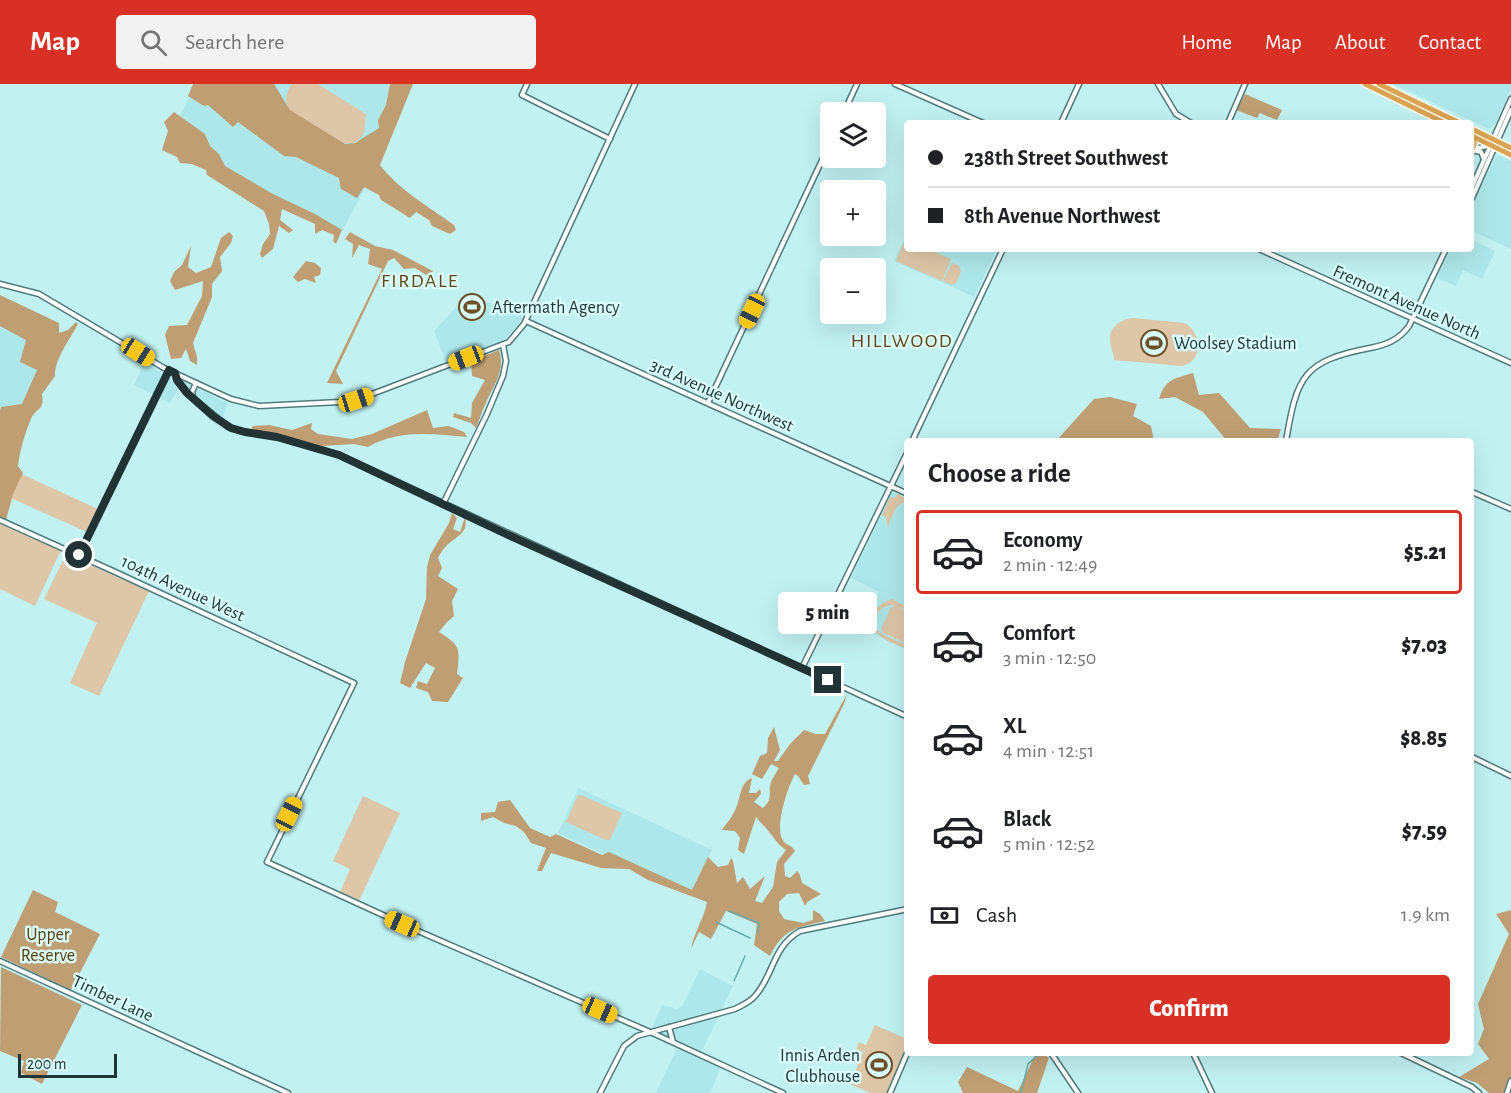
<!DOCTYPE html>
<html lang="en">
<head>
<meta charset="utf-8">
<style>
	body { margin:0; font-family:"Alegreya Sans",sans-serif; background:#f2f2f2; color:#202124; height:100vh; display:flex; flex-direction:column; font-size:22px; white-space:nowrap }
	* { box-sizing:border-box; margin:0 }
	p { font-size:20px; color:#757577 }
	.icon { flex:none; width:33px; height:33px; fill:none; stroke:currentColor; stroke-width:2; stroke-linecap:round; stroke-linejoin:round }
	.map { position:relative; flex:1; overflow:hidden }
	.sheet { position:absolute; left:904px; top:354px; width:570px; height:618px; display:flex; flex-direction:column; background:#fff; border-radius:6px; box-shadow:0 6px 24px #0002 }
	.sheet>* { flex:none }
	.hud { position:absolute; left:904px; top:36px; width:570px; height:132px; border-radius:6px; box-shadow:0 6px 24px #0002; display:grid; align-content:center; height:132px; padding:0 24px; background:#fff }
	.buttons { position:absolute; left:820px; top:18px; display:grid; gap:12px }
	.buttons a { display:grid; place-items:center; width:66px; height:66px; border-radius:6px; background:#fff; box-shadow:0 6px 24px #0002; font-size:30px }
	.scale { position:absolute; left:18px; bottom:15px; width:99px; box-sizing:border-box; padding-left:6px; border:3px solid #213334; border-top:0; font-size:16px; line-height:21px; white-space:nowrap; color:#213334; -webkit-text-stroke:4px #d7fdfd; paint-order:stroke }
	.end { position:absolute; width:27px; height:27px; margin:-14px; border:8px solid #213334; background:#fff; box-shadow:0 0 0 3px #fff }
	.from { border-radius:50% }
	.bubble { position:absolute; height:42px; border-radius:6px; background:#fff; box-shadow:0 6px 24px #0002; font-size:20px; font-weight:800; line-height:42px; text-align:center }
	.car { position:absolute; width:18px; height:36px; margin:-18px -9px; border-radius:8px; box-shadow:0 0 4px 2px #0007; background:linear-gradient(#f5c518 24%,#345 0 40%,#f5c518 0 76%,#345 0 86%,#f5c518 0) }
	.hud b { display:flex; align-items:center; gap:21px; height:57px; font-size:22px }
	.hud b+b { border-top:2px solid #e0e0e0 }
	.hud i { width:15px; height:15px; background:#202124 }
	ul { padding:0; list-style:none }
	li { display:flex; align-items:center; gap:18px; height:84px; margin:0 12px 9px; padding:0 12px; border:3px solid transparent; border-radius:6px }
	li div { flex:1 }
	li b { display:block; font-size:22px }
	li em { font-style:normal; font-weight:800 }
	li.active { border-color:#d93025 }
	li>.icon { width:54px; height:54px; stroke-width:1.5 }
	h2 { padding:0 24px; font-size:27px; line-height:72px }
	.pay { display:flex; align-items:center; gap:15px; height:66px; padding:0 24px; font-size:22px }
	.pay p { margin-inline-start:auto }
	.primary-button { display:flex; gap:12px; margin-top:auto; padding:12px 24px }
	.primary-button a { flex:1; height:69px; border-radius:6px; background:#d93025; color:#fff; font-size:24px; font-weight:800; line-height:69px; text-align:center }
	header { display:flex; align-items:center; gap:36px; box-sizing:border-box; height:84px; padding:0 30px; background:#d93025; color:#fff }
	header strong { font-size:28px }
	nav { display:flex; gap:33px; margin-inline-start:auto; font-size:21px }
	.search { width:420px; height:54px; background:#f2f2f2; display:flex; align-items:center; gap:15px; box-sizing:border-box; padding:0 21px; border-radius:6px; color:#757577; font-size:22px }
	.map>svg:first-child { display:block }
	.built { fill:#aee7e9 }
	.green { fill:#dec6a8 }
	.forest { fill:#bf9e73 }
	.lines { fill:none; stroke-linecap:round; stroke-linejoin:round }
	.stream { stroke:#67acad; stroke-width:1.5 }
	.tertiary-casing { stroke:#4f7b7c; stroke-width:7 }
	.secondary-casing { stroke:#4f7b7c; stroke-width:7 }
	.primary-casing { stroke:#fff; stroke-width:8 }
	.trunk-casing { stroke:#fff; stroke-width:8 }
	.tertiary { stroke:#fff; stroke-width:4 }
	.secondary { stroke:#fff; stroke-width:4 }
	.primary { stroke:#e3bb7d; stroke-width:4.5 }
	.trunk { stroke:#daa452; stroke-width:5 }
	.route { stroke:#213334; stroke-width:8 }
	.labels { text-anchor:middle; stroke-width:5; stroke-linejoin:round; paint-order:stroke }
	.street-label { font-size:18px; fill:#213334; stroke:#d7fdfd }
	.poi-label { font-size:18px; fill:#213334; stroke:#d7fdfd; text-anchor:start }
	.park-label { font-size:18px; fill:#5d3c04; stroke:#d7fdfd }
	.neighbourhood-label { font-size:20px; letter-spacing:1.5px; fill:#674511; stroke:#d7fdfd }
</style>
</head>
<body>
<header>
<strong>Map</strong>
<div class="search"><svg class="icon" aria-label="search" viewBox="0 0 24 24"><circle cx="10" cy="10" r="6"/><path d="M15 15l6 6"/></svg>Search here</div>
<nav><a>Home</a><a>Map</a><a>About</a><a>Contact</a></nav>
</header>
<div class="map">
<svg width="1511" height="1009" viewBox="0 0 1511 1009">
	<rect width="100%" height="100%" fill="#c2f1f2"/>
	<path class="built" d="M195,0H404L368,99L342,147L166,63Z
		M1393,0H1511V5L1495,40L1491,44H1487Z
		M1500,72L1511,77V165L1472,147V122L1496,73Z
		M907,148L908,165H997L974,213L894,177Z
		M1472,156L1495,167L1482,195L1463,186L1456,202L1437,194L1451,165H1472Z
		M465,208L510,229L515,220L527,224L517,243L510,252L501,257L446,278L434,247L459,220Z
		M0,221L70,252L0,396Z
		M145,277L170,295L179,296L228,319L223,333L217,342L178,305L170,319L134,301Z
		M894,409L907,414V566L863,545L879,508L851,494L891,410Z
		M578,704L712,766L691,811L558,749Z
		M700,885L733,902L702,967L723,977L713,1003L709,1009H656L677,964L652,952L653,941L662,921L677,925L683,921Z"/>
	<path class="green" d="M292,0H318L366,30C364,42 368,52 353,59H340L291,28C284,19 285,9 292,0Z
		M907,151L908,165H928L951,175L942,197L896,177Z
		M952,179L959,182L961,187L956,199L952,201L943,197Z
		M1133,234L1185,239C1202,249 1204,277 1182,282L1114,276C1114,269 1110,264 1110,256C1109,243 1121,235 1133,234Z
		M15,387L100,426L89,449L4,411Z
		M898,410L907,415V419C896,417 892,433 888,443L886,434L882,431L890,413L894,414Z
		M0,439L61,466L35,522L0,505Z
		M66,470L149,507L99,612L70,599L97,539L44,515Z
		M892,515L907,523V527L895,522L907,528V560L882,548L883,546L881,545L891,523L893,524L894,521C879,520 866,538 881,549C889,554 899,558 907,561V565C898,561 885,557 878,550C863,536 878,519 892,515Z
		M578,711H581L622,729L610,756H606L566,738Z
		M363,712L400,729L359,817L340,808L350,785L333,777Z
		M875,941L907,955V962L887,1009H870L850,1000L863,968L856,965L859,958L866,961Z"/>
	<path class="forest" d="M193,0H274L290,26L345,60L355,59L379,44L378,36L386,21L390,0H413L380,81C400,107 428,122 454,141L456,146L450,150L432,142L429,136L416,128L410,134L381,116L379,111L364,103L357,114L341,105L339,94L296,73L284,72L238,38L233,43L208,21L204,22L188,12Z
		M1245,10L1282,26L1277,36L1260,29L1257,34L1236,26Z
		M174,28L205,50L210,62L219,70L225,82L273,110L315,130L342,146L336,160L333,157L334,151L322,146L315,150V140L282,125L280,136L293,146L289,149L279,142L273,165L262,174L260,170L263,160L270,150L269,140L264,127L207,91L206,86L192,80L180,79L177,73L162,66L168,47L164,38Z
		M229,148L233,152L231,159L220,173L222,187L212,200V213L193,259L197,273V281L190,277L186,265L181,274L171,275L165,251L169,242L187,241L202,212L203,197L175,206L170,197L174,188L182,181L191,162L188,183L196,189L211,183L221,154Z
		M350,148L375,162L393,166L433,187L428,192L415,184L404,185L394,174L388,177L336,287L343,300L327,299L382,185L368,180L370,165L359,161L352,174L353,160L345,155Z
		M306,177L315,179L321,184L320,191L314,193L316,199L305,195L298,198L293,193Z
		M0,211L59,239V249L68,246L76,238L78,240C70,255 54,276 55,292L42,310C45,327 36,323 31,335C25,349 20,366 18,382L23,389L13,410L6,436L0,433V327L1,323L22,320L37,286L20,278L26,256L0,242Z
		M499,266C506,288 493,301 485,321C481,328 480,336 476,344L471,339L453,333L454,329L471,334L472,319L485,296L472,292L471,277Z
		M1193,289L1199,311L1219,309L1250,344L1281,345L1277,357H1227L1203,328L1175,313L1159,315C1166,294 1174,295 1193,289Z
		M1110,313L1137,320L1133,332L1151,342L1154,357H1056L1094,315Z
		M427,326L433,344L449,342L464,348L467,353C434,350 398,345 368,363L354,360L322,362L281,351L260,349L251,345L253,342L269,341L292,346L312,339L311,345L318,350L352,355L372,350Z
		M452,429L457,434L453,445L460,448L465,433C469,449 456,453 447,461C443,465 440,470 438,474L442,484L438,492L458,505L452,517L454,532L447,538L439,548C461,562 460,564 457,590L463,594L448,618L432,617L428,608L416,604L418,597L427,600L435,584L426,579L410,604L400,599L405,578L426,515L427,483L430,471L449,439Z
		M847,610L844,620L808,692L810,700L804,701L798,692L795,690C788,702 773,746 784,758C788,762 792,761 795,767L784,780L785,792L790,794L797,787L800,791L802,799L821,810L807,818L805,822L799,809L787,810L779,818V827L784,835L803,839L813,836V826L820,830L825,837C796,844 784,844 770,872L754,861L757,840L726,827L711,855L699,848L691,865C694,848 704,835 707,818L648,796L629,785L601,784L551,769L542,787H537L546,764L531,759L524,748L516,742L504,739L493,733L481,737V729L495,728L498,718L510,716L530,744L550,753L556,750L602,771L609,768L692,806L708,773L718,783L728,781L731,774L733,777L737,799L743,793L750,805L765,792L755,817L762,819L773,803L777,778L786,766C778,761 775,755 769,748C765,742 760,739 756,733L744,770L738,766L740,754L735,747L722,746C727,739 733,732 736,724C741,714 739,699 752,694L749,709H756L760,705L761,710L754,718L763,724C772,716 769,712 770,702C771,696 776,689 779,684L771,680L762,695L752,690L760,672L767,669L768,654L774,643L780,666L774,677H778L790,660L804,646L816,650H825Z
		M33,806L58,818L55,828L100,850L71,906L1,873Z
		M1511,826V1009H1489L1477,999L1459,993L1489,975L1478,960L1484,945L1478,920L1509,850L1496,830Z
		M1,883L82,921L42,1000L21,989L24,977L0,967Z
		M1036,969H1042L1049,974L1037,1009H963L958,998L967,983L1018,1007Z"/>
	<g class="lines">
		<path class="stream" d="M729,827L759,839L758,848
			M716,838L750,854
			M734,897L745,872
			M1021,1009L1028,980L1040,969"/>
		<defs>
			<path id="tertiary" d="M527,0L522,11L610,55
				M895,0L983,39
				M1158,0L1176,30L1191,39
				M844,28L857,0
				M1061,39L1079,0
				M1228,39L1245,0
				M1472,66L1490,61
				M1259,165L1511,279
				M526,237L908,410
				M196,299L231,315L259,322L340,318L372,310L509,258L524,240L635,0
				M708,319L831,57
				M912,357L1003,165
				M1472,408L1511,425
				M443,420L487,330L503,292L506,277L503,261
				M0,436L113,487L354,599L267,778L418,847L657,951L783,1009
				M79,471L169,286
				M802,584L908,367
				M1472,673L1511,692
				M0,877L288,1009
				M669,943L673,958
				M1051,969L1078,1009
				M1193,969L1212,1009
				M1401,969L1472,1003L1479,1009
				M890,1009L908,967
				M1507,1009L1511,997"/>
			<path id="secondary" d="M1472,66L1481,68L1484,75
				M1472,103L1511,15
				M1472,114L1511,26
				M0,200L39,210L164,284L196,299L192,308L193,313
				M175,289L177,296L187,309L228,343L240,347L277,353L339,371L908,633
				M1286,357C1297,292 1303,277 1370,264C1386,261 1399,256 1409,242L1446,165
				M600,1009L624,962L637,952L735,925C742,921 749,919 755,912C774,891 772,863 800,847L908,825"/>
			<path id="primary" d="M1472,53L1475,59L1472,66"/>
			<path id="trunk" d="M1365,0L1445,39
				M1379,0L1460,39
				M1472,45L1511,64
				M1472,52L1511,71"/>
		</defs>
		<use href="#tertiary" class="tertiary-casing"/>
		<use href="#secondary" class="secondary-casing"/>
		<use href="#primary" class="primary-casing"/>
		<use href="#trunk" class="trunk-casing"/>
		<use href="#tertiary" class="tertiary"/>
		<use href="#secondary" class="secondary"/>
		<use href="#primary" class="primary"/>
		<use href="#trunk" class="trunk"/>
	</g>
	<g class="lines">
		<path class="route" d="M79,471L169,286L175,289L177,296L187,309L213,332L231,344L245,348L277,353L339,371L506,450L828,596"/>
	</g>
	<defs>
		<symbol id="stadium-ring" viewBox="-11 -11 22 22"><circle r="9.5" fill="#d7fdfd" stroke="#6e4f25" stroke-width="1.5"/><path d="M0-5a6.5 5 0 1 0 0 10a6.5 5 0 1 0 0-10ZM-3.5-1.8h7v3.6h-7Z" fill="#6e4f25"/></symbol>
	</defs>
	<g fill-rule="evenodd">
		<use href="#stadium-ring" x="457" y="208" width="30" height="30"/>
		<use href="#stadium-ring" x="1139" y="244" width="30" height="30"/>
		<use href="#stadium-ring" x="864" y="966" width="30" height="30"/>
	</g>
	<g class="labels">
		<g class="street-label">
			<text transform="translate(1407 218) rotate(24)" y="6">Fremont Avenue North</text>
			<text transform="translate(722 311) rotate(24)" y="6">3rd Avenue Northwest</text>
			<text transform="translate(183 504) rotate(25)" y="6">104th Avenue West</text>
			<text transform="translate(113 914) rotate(25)" y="6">Timber Lane</text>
		</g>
		<g class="poi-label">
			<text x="492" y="229">Aftermath Agency</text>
			<text x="1174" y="265">Woolsey Stadium</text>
			<text x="860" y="977" text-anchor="end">Innis Arden<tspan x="860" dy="21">Clubhouse</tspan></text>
		</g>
		<g class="park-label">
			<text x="48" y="856">Upper<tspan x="48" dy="21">Reserve</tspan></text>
		</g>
		<g class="neighbourhood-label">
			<text x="420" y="203">FIRDALE</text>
			<text x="902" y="263">HILLWOOD</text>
		</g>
	</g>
</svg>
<div class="buttons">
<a><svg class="icon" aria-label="layers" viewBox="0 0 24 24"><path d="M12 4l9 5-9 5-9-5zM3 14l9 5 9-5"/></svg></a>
<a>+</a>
<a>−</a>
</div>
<div class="scale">200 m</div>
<i class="end from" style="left:79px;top:471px"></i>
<i class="end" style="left:828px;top:596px"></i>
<div class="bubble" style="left:778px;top:508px;width:99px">5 min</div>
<i class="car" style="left:752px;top:227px;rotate:205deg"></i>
<i class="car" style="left:138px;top:268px;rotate:122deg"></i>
<i class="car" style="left:466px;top:274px;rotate:249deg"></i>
<i class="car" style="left:356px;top:316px;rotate:72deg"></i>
<i class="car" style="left:289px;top:730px;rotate:26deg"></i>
<i class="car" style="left:402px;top:840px;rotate:294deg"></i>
<i class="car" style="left:600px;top:926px;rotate:114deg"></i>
<div class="hud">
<b><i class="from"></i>238th Street Southwest</b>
<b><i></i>8th Avenue Northwest</b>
</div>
<section class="sheet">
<h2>Choose a ride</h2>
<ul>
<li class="active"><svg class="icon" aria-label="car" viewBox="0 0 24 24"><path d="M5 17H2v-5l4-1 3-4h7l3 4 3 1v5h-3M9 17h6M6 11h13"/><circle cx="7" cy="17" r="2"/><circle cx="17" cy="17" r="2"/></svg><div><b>Economy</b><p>2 min · 12:49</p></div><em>$5.21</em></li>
<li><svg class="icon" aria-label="car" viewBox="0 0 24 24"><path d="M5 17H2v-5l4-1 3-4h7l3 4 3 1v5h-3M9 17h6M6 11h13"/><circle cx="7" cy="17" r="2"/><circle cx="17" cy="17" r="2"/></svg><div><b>Comfort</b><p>3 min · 12:50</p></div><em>$7.03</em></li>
<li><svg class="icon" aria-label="car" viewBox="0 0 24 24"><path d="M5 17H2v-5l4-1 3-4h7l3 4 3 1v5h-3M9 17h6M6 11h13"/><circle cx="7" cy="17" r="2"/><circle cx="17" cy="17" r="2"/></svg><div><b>XL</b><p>4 min · 12:51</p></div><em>$8.85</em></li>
<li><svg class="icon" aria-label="car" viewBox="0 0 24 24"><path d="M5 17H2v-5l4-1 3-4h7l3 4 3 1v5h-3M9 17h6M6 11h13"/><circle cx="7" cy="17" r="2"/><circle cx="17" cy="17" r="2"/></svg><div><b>Black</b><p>5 min · 12:52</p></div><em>$7.59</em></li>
</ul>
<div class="pay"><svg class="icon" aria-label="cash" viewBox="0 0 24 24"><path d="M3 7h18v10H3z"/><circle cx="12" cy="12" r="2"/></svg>Cash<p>1.9 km</p></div>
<div class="primary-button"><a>Confirm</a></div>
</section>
</div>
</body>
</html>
